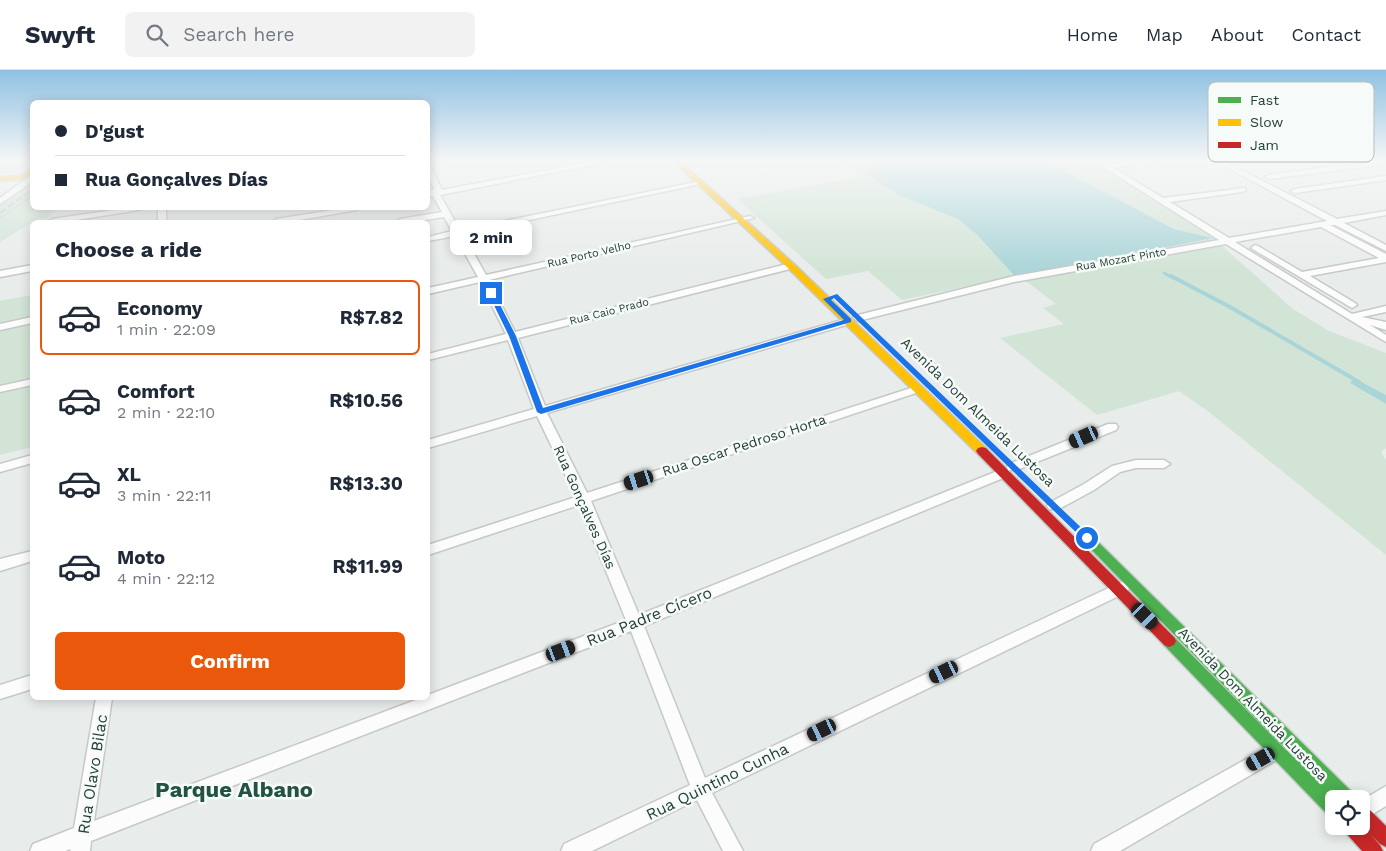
<!DOCTYPE html>
<html lang="en">
<head>
<meta charset="utf-8">
<style>
	body { margin:0; font-family:"Work Sans",sans-serif; background:#f2f2f3; color:#1f2937; height:100vh; display:flex; flex-direction:column; font-size:19px; white-space:nowrap }
	* { box-sizing:border-box; margin:0 }
	p { font-size:16px; color:#747a83 }
	.icon { flex:none; width:28px; height:28px; fill:none; stroke:currentColor; stroke-width:2; stroke-linecap:round; stroke-linejoin:round }
	.map { position:relative; flex:1; overflow:hidden }
	.drawer { position:absolute; left:30px; top:150px; width:400px; height:480px; display:flex; flex-direction:column; background:#fff; border-radius:8px; box-shadow:0 2px 12px #0003 }
	.drawer>* { flex:none }
	.banner { position:absolute; left:30px; top:30px; width:400px; height:110px; border-radius:8px; box-shadow:0 2px 12px #0003; display:grid; align-content:center; height:110px; padding:0 25px; background:#fff }
	.controls { position:absolute; left:1325px; top:720px; display:grid; gap:10px }
	.controls a { display:grid; place-items:center; width:45px; height:45px; border-radius:8px; background:#fff; box-shadow:0 2px 12px #0003; font-size:25px }
	.end { position:absolute; width:22px; height:22px; margin:-11px; border:6px solid #1a73e8; background:#fff; box-shadow:0 0 0 2px #fff }
	.from { border-radius:50% }
	.bubble { position:absolute; height:35px; border-radius:8px; background:#fff; box-shadow:0 2px 12px #0003; font-size:16px; font-weight:700; line-height:35px; text-align:center }
	.car { position:absolute; width:15px; height:30px; margin:-15px -8px; border-radius:6px; box-shadow:0 0 4px 1px #0007; background:linear-gradient(#222 24%,#8ab4d8 0 40%,#222 0 76%,#8ab4d8 0 86%,#222 0) }
	.banner b { display:flex; align-items:center; gap:18px; height:48px; font-size:19px }
	.banner b+b { border-top:1px solid #e0e1e3 }
	.banner i { width:12px; height:12px; background:#1f2937 }
	ul { padding:0; list-style:none }
	li { display:flex; align-items:center; gap:15px; height:75px; margin:0 10px 8px; padding:0 15px; border:2px solid transparent; border-radius:8px }
	li div { flex:1 }
	li b { display:block; font-size:19px }
	li em { font-style:normal; font-weight:700 }
	li.selected { border-color:#ea580c }
	li>.icon { width:45px; height:45px; stroke-width:1.5 }
	h2 { padding:0 25px; font-size:22px; line-height:60px }
	.primary-button { display:flex; gap:10px; margin-top:auto; padding:10px 25px }
	.primary-button a { flex:1; height:58px; border-radius:8px; background:#ea580c; color:#fff; font-size:20px; font-weight:700; line-height:58px; text-align:center }
	header { display:flex; align-items:center; gap:30px; box-sizing:border-box; height:70px; padding:0 25px; background:#fff; border-bottom:1px solid #e0e1e3 }
	header strong { font-size:24px }
	nav { display:flex; gap:28px; margin-inline-start:auto; font-size:18px }
	.search { width:350px; height:45px; background:#f2f2f3; display:flex; align-items:center; gap:12px; box-sizing:border-box; padding:0 18px; border-radius:8px; color:#747a83; font-size:19px }
	.map>svg:first-child { display:block }
	.green { fill:#d2e4d6 }
	.water { fill:#aad5d8 }
	.lines { fill:none; stroke-linecap:round; stroke-linejoin:round }
	.stream-far1 { stroke:#aad5d8; stroke-width:3 }
	.stream { stroke:#aad5d8; stroke-width:4 }
	.street-casing { stroke:#c5c9c7; stroke-width:3 }
	.fast-casing { stroke:#c3c9c7; stroke-width:3 }
	.slow-casing { stroke:#c3c9c7; stroke-width:3 }
	.jam-casing { stroke:#c3c9c7; stroke-width:3 }
	.street { fill:#fcfcfc; fill-rule:evenodd }
	.fast { fill:#4caf50; fill-rule:evenodd }
	.slow { fill:#ffc107; fill-rule:evenodd }
	.jam { fill:#c62828; fill-rule:evenodd }
	.tram { stroke:#c9cccb; stroke-width:1 }
	.rail { stroke:#c9cccb; stroke-width:2.5; stroke-dasharray:7 3; stroke-linecap:butt }
	.route { fill:#1a73e8 }
	.labels { text-anchor:middle; stroke-width:5; stroke-linejoin:round; paint-order:stroke }
	.far-street-label { font-size:11px; fill:#254037; stroke:#f6faf8 }
	.street-label { font-size:14px; fill:#254037; stroke:#f6faf8 }
	.near-street-label { font-size:16px; fill:#254037; stroke:#f6faf8 }
	.near-district-label { font-size:22px; font-weight:bold; fill:#215243; stroke:#f6faf8 }
	.key { fill:#f6faf8; stroke:#b7c2be; stroke-width:1 }
	.key-label { font-size:14px; fill:#254037 }
</style>
</head>
<body>
<header>
<strong>Swyft</strong>
<div class="search"><svg class="icon" aria-label="search" viewBox="0 0 24 24"><circle cx="10" cy="10" r="6"/><path d="M15 15l6 6"/></svg>Search here</div>
<nav><a>Home</a><a>Map</a><a>About</a><a>Contact</a></nav>
</header>
<div class="map">
<svg width="1386" height="781" viewBox="0 0 1386 781">
	<rect width="100%" height="100%" fill="#e8ecea"/>
	<path class="green" d="M0,91H32V93L11,103H0Z
		M843,91H867L868,105L899,125L958,149L976,164L992,182L1211,168L1174,159L1046,91H1091L1213,168L1293,239L1329,261L1386,283V325L1354,308L1350,313L1386,334V378L1381,382L1386,390V485L1209,342L1179,321L1097,345L1000,268L1064,254L1043,238L1056,234L1030,214L1015,206L902,230L868,201L826,209L737,129L862,107Z
		M32,116V138H60L47,148L38,149L0,172V136L27,117Z
		M32,225V377L0,385V231Z"/>
	<path class="water" d="M867,91H1046L1174,159L1213,168L1015,206L976,164L958,149L899,125L868,105Z
		M1354,308L1386,325V334L1350,313Z"/>
	<g class="lines">
		<path class="stream-far1" d="M1164,203L1173,208"/>
		<path class="stream" d="M1171,206L1230,237L1359,312"/>
		<defs>
			<path id="street" d="M595,91H612L440,125L460,160L701,111L705,113L463,164L486,205L750,146L754,148L489,210L515,262L791,193L796,196L794,198L518,268L545,336L845,249L849,248L854,251L853,253L547,343L587,423L914,317H922L924,319L922,321L591,431L639,545L1000,400H1008L1007,397L1009,394L1108,354H1116L1118,357L1116,360L1017,400H1009L1010,403L1008,406L644,556L705,708L1117,514L1122,512L1127,514L1129,518L1127,522L712,723L743,781H723L697,730L592,781H561L564,774L690,715L631,561L91,771L90,781H70L71,779L65,781H30L33,774L74,758L96,628H112L94,751L421,628H428V625L626,550L579,435L428,485V475L576,427L537,346L428,378V370L534,339L508,270L428,290V284L506,264L480,212L428,224V218L478,207L455,166L428,171V167L452,161L444,147L412,152H396L400,149L442,142L433,126H428V122L434,119L428,106V98L432,100L442,120Z
				M1094,91H1103L1108,95L1132,91H1155L1114,98L1163,128L1245,118L1246,120L1242,122L1170,132L1229,168L1327,151L1215,91H1224L1337,149L1386,141V145L1344,153L1386,175V181L1335,155H1330L1386,184V192L1310,206L1355,233L1357,235L1352,238L1251,178L1255,175L1258,176L1302,202L1379,188L1321,157L1235,172L1352,244L1386,236V242L1362,247L1386,252V260L1370,255L1386,265V272L1226,174L1014,212L858,251L853,248L854,246L1014,206L1219,170Z
				M1374,91H1386V94L1269,109L1265,107L1269,105Z
				M1386,106V110L1295,123L1291,121L1295,119Z
				M29,107H32V112L0,134V128Z
				M127,138H143L139,140L64,152H48L52,149Z
				M158,138H166V152H158Z
				M346,138H361L357,140L288,152H272L276,149Z
				M32,195V201L0,207V201Z
				M32,247V253L0,260V254Z
				M32,309V315L0,322V316Z
				M32,385V393L0,402V394Z
				M1136,390H1164L1170,394L1164,398H1136L1120,402L1094,420L1059,439H1049L1047,436L1049,433L1084,414L1112,396Z
				M32,481V491L0,501V489Z
				M32,605V619L0,629V615Z
				M1277,672L1283,674L1286,680L1283,686L1120,781H1091L1094,774Z
				M1386,716V736L1361,751V731Z"/>
			<path id="fast" d="M1089,465L1093,467L1353,723L1355,729H1334V747L1328,745L1164,575L1162,571L1164,567L1169,565L1174,567L1312,706L1085,473L1083,470L1085,467Z"/>
			<path id="slow" d="M673,91H680L794,194L986,378L988,381L986,384H978L788,198Z
				M32,98V103L23,109L0,111V107L19,106Z"/>
			<path id="jam" d="M982,377L986,378L1174,567L1176,571L1174,575L1169,577L1164,575L978,384L976,381L978,378Z
				M1361,735L1367,737L1386,756V777L1380,774L1370,764L1380,775L1383,781H1362L1345,762L1343,756H1361Z"/>
		</defs>
		<use href="#street" class="street-casing"/>
		<use href="#fast" class="fast-casing"/>
		<use href="#slow" class="slow-casing"/>
		<use href="#jam" class="jam-casing"/>
		<use href="#street" class="street"/>
		<use href="#fast" class="fast"/>
		<use href="#slow" class="slow"/>
		<use href="#jam" class="jam"/>
		<path class="tram" d="M0,148L32,126"/>
		<path class="rail" d="M0,143L32,120"/>
	</g>
	<linearGradient id="sky" x2="0" y2="1"><stop stop-color="#8fc1e2"/><stop offset="0.45" stop-color="#f5f6f6"/><stop offset="1" stop-color="#f5f6f6" stop-opacity="0"/></linearGradient>
	<rect width="1386" height="201" fill="url(#sky)"/>
	<path class="route" d="M491,221L494,223L516,266L543,338L844,250L823,229L837,224L1092,468L1087,471L1084,470L834,228L831,230L851,249V252L541,344L537,342L509,266L488,223Z"/>
	<g class="labels">
		<g class="far-street-label">
			<text transform="translate(589 184) rotate(-13)" y="4">Rua Porto Velho</text>
			<text transform="translate(1121 189) rotate(-10)" y="4">Rua Mozart Pinto</text>
			<text transform="translate(609 241) rotate(-14)" y="4">Rua Caio Prado</text>
		</g>
		<g class="street-label">
			<text transform="translate(978 342) rotate(44)" y="5">Avenida Dom Almeida Lustosa</text>
			<text transform="translate(744 375) rotate(-18)" y="5">Rua Oscar Pedroso Horta</text>
			<text transform="translate(585 437) rotate(66)" y="5">Rua Gonçalves Días</text>
			<text transform="translate(1253 634) rotate(46)" y="5">Avenida Dom Almeida Lustosa</text>
		</g>
		<g class="near-street-label">
			<text transform="translate(649 546) rotate(-22)" y="6">Rua Padre Cícero</text>
			<text transform="translate(92 704) rotate(-81)" y="6">Rua Olavo Bilac</text>
			<text transform="translate(717 711) rotate(-26)" y="6">Rua Quintino Cunha</text>
		</g>
		<g class="near-district-label">
			<text x="234" y="727">Parque Albano</text>
		</g>
	</g>
	<rect x="1208" y="12" width="166" height="80" rx="8" class="key"/>
	<rect x="1218" y="27" width="23" height="6" fill="#4caf50"/>
	<rect x="1218" y="49" width="23" height="7" fill="#ffc107"/>
	<rect x="1218" y="72" width="23" height="6" fill="#c62828"/>
	<g class="key-label">
		<text x="1250" y="35">Fast</text>
		<text x="1250" y="57">Slow</text>
		<text x="1250" y="80">Jam</text>
	</g>
</svg>
<div class="controls">
<a><svg class="icon" aria-label="locate" viewBox="0 0 24 24"><circle cx="12" cy="12" r="6"/><path d="M12 2v4M12 18v4M2 12h4M18 12h4"/></svg></a>
</div>
<i class="end from" style="left:1087px;top:468px"></i>
<i class="end" style="left:491px;top:223px"></i>
<div class="bubble" style="left:450px;top:150px;width:82px">2 min</div>
<i class="car" style="left:1084px;top:367px;rotate:246deg"></i>
<i class="car" style="left:639px;top:410px;rotate:252deg"></i>
<i class="car" style="left:1145px;top:546px;rotate:135deg"></i>
<i class="car" style="left:561px;top:581px;rotate:69deg"></i>
<i class="car" style="left:944px;top:602px;rotate:244deg"></i>
<i class="car" style="left:822px;top:660px;rotate:244deg"></i>
<i class="car" style="left:1261px;top:689px;rotate:240deg"></i>
<div class="banner">
<b><i class="from"></i>D'gust</b>
<b><i></i>Rua Gonçalves Días</b>
</div>
<section class="drawer">
<h2>Choose a ride</h2>
<ul>
<li class="selected"><svg class="icon" aria-label="car" viewBox="0 0 24 24"><path d="M5 17H2v-5l4-1 3-4h7l3 4 3 1v5h-3M9 17h6M6 11h13"/><circle cx="7" cy="17" r="2"/><circle cx="17" cy="17" r="2"/></svg><div><b>Economy</b><p>1 min · 22:09</p></div><em>R$7.82</em></li>
<li><svg class="icon" aria-label="car" viewBox="0 0 24 24"><path d="M5 17H2v-5l4-1 3-4h7l3 4 3 1v5h-3M9 17h6M6 11h13"/><circle cx="7" cy="17" r="2"/><circle cx="17" cy="17" r="2"/></svg><div><b>Comfort</b><p>2 min · 22:10</p></div><em>R$10.56</em></li>
<li><svg class="icon" aria-label="car" viewBox="0 0 24 24"><path d="M5 17H2v-5l4-1 3-4h7l3 4 3 1v5h-3M9 17h6M6 11h13"/><circle cx="7" cy="17" r="2"/><circle cx="17" cy="17" r="2"/></svg><div><b>XL</b><p>3 min · 22:11</p></div><em>R$13.30</em></li>
<li><svg class="icon" aria-label="car" viewBox="0 0 24 24"><path d="M5 17H2v-5l4-1 3-4h7l3 4 3 1v5h-3M9 17h6M6 11h13"/><circle cx="7" cy="17" r="2"/><circle cx="17" cy="17" r="2"/></svg><div><b>Moto</b><p>4 min · 22:12</p></div><em>R$11.99</em></li>
</ul>
<div class="primary-button"><a>Confirm</a></div>
</section>
</div>
</body>
</html>
